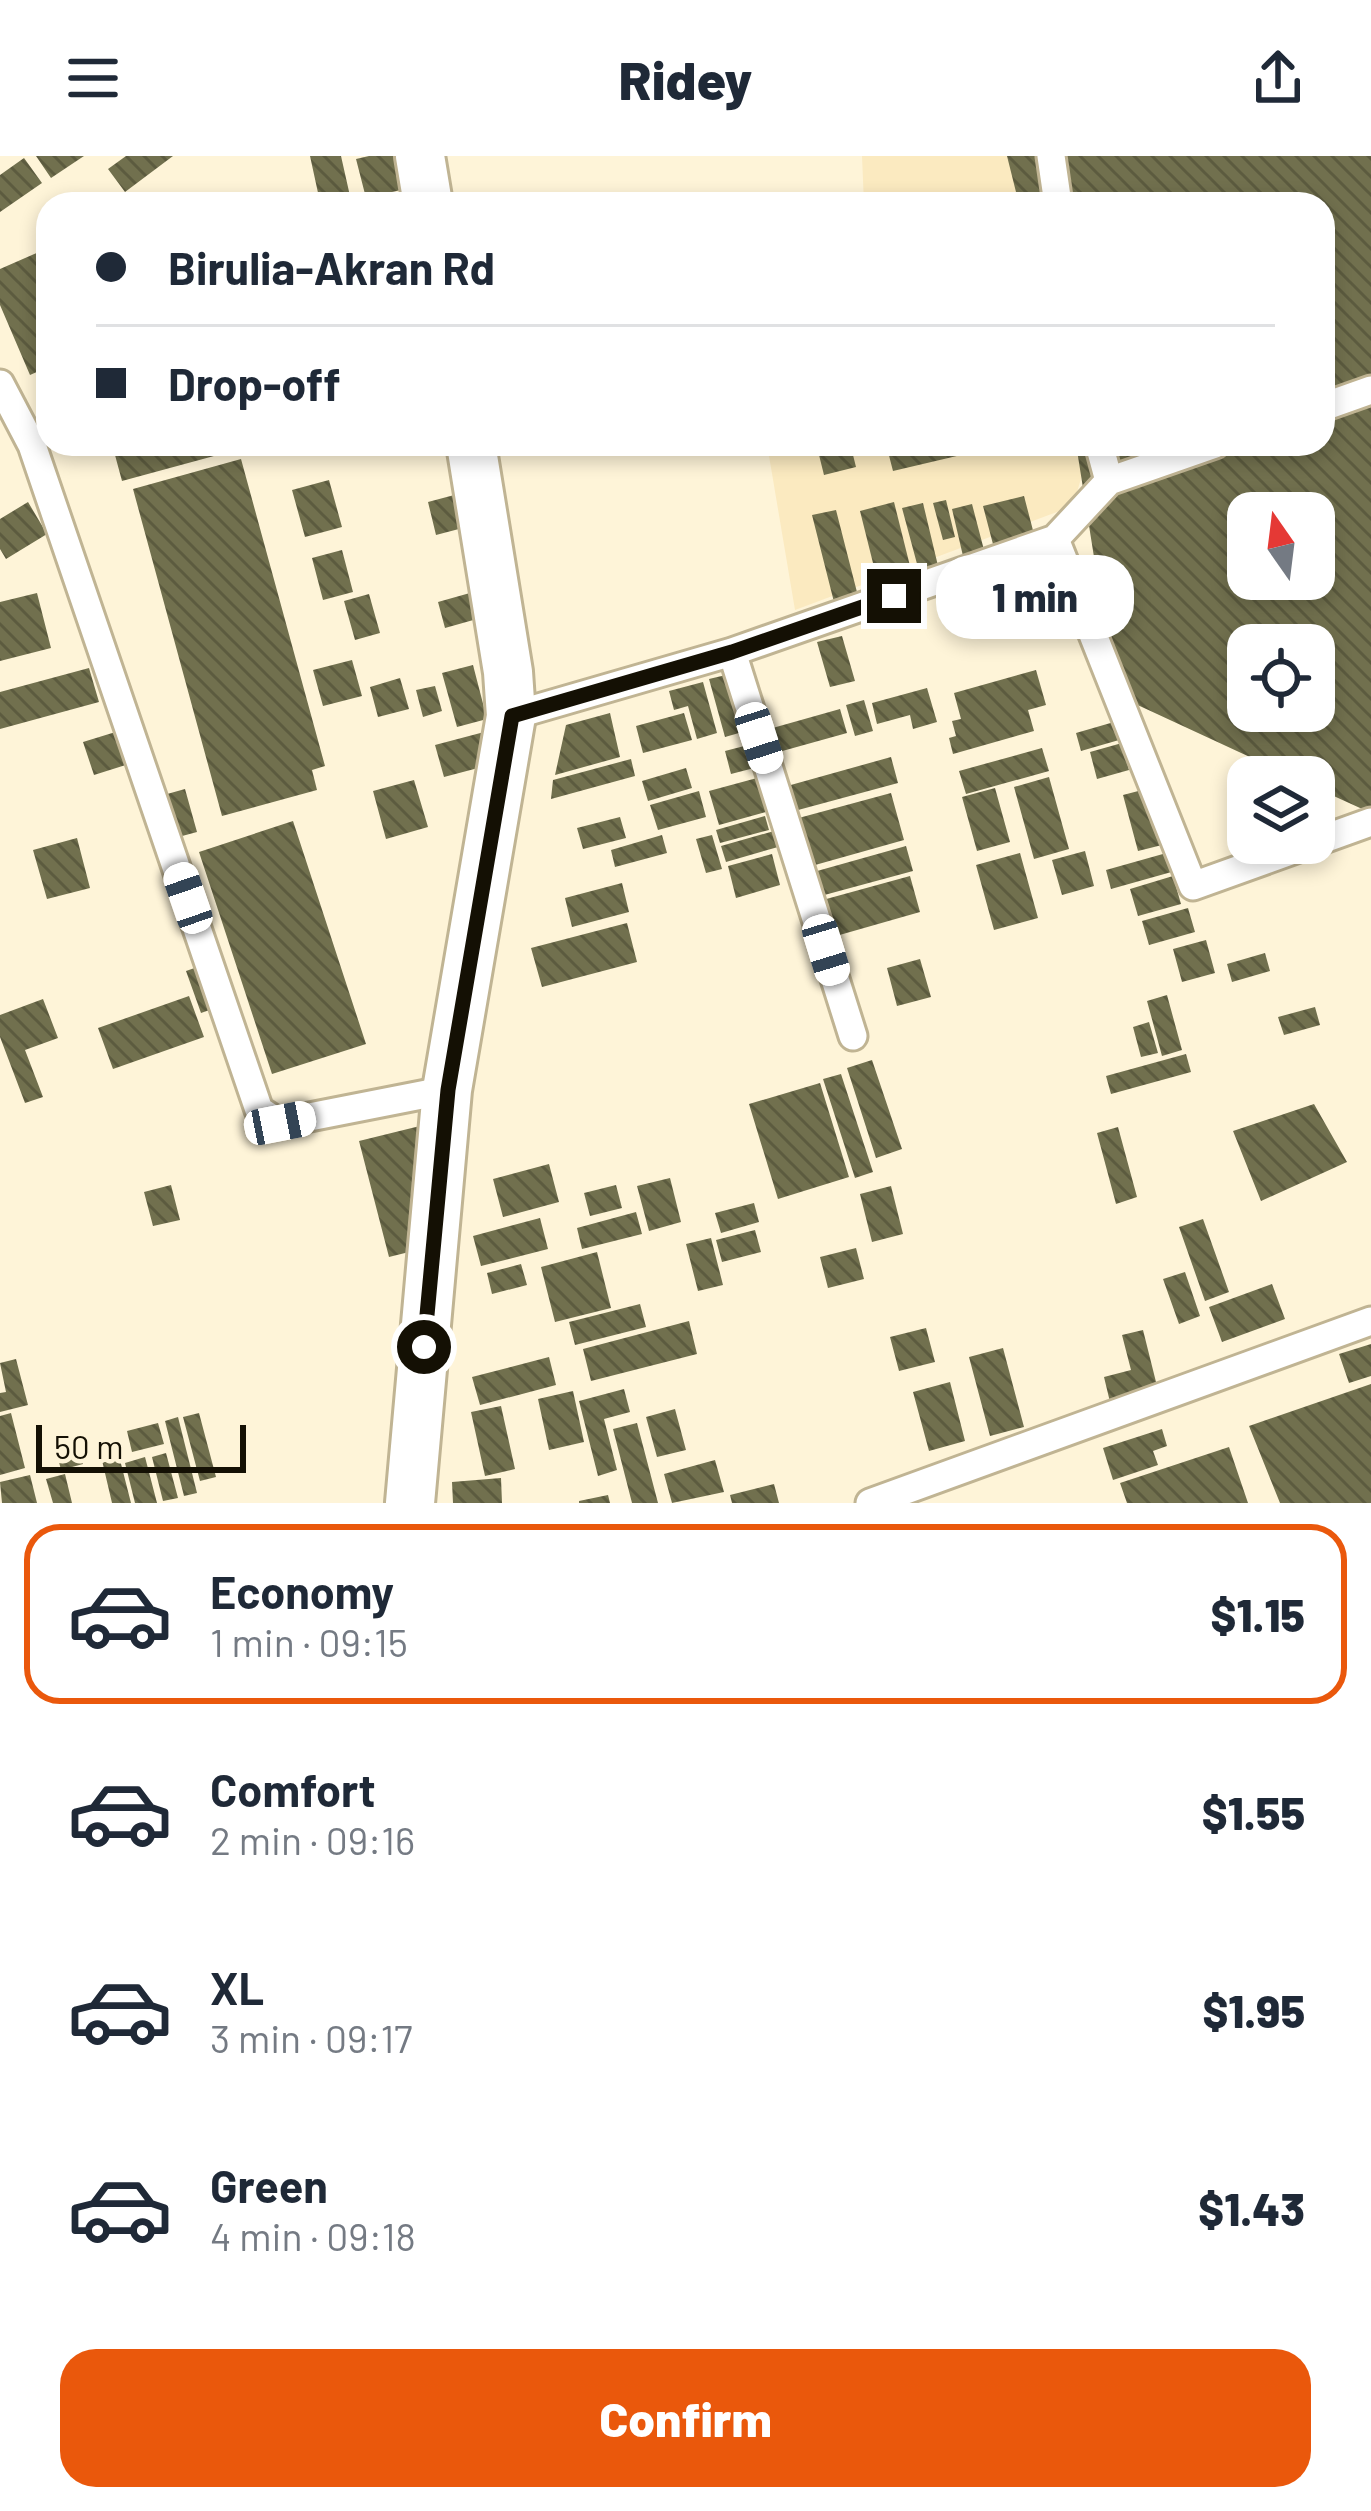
<!DOCTYPE html>
<html lang="en">
<head>
<meta charset="utf-8">
<style>
	body { margin:0; font-family:Barlow,sans-serif; background:#f2f2f3; color:#1f2937; height:100vh; display:flex; flex-direction:column; font-size:45px; white-space:nowrap }
	* { box-sizing:border-box; margin:0 }
	p { font-size:39px; color:#747a83 }
	.icon { flex:none; width:66px; height:66px; fill:none; stroke:currentColor; stroke-width:2; stroke-linecap:round; stroke-linejoin:round }
	.map { position:relative; height:1347px; overflow:hidden }
	.details { display:flex; flex-direction:column; background:#fff; flex:1 }
	.details>* { flex:none }
	.banner { position:absolute; left:36px; top:36px; width:1299px; height:264px; border-radius:36px; box-shadow:0 6px 18px #0003; display:grid; align-content:center; height:264px; padding:0 60px; background:#fff }
	.needle { width:78px; rotate:346deg }
	.fabs { position:absolute; left:1227px; top:336px; display:grid; gap:24px }
	.fabs a { display:grid; place-items:center; width:108px; height:108px; border-radius:24px; background:#fff; box-shadow:0 6px 18px #0003; font-size:60px }
	.scale { position:absolute; left:36px; bottom:30px; width:210px; box-sizing:border-box; padding-left:12px; border:6px solid #141004; border-top:0; font-size:33px; line-height:42px; white-space:nowrap; color:#141004; -webkit-text-stroke:9px #fef4d8; paint-order:stroke }
	.end { position:absolute; width:54px; height:54px; margin:-27px; border:15px solid #141004; background:#fff; box-shadow:0 0 0 6px #fff }
	.from { border-radius:50% }
	.bubble { position:absolute; height:84px; border-radius:36px; background:#fff; box-shadow:0 6px 18px #0003; font-size:39px; font-weight:800; line-height:84px; text-align:center }
	.car { position:absolute; width:36px; height:72px; margin:-36px -18px; border-radius:15px; box-shadow:0 0 9px 3px #0007; background:linear-gradient(#fff 24%,#345 0 40%,#fff 0 76%,#345 0 86%,#fff 0) }
	.banner b { display:flex; align-items:center; gap:42px; height:114px; font-size:45px }
	.banner b+b { border-top:3px solid #e0e1e3 }
	.banner i { width:30px; height:30px; background:#1f2937 }
	ul { padding:21px 0 0; list-style:none }
	li { display:flex; align-items:center; gap:36px; height:180px; margin:0 24px 18px; padding:0 36px; border:6px solid transparent; border-radius:36px }
	li div { flex:1 }
	li b { display:block; font-size:45px }
	li em { font-style:normal; font-weight:800 }
	li.on { border-color:#ea580c }
	li>.icon { width:108px; height:108px; stroke-width:1.5 }
	.action { display:flex; gap:24px; margin-top:auto; padding:24px 60px }
	.action a { flex:1; height:138px; border-radius:36px; background:#ea580c; color:#fff; font-size:48px; font-weight:800; line-height:138px; text-align:center }
	header { display:flex; justify-content:space-between; align-items:center; height:156px; padding:0 60px; background:#fff; font-size:54px; font-weight:800 }
	.map>svg:first-child { display:block }
	.built { fill:#fbeac0 }
	.building { fill:url(#building-back-hatch); fill-rule:evenodd }
	.lines { fill:none; stroke-linecap:round; stroke-linejoin:round }
	.street-casing { stroke:#c0b493; stroke-width:33 }
	.highway-casing { stroke:#c0b493; stroke-width:54 }
	.street { stroke:#fff; stroke-width:27 }
	.highway { stroke:#fff; stroke-width:48 }
	.route { stroke:#141004; stroke-width:15 }
</style>
</head>
<body>
<header><svg class="icon" aria-label="menu" viewBox="0 0 24 24"><path d="M4 6h16M4 12h16M4 18h16"/></svg>Ridey<svg class="icon" aria-label="share" viewBox="0 0 24 24"><path d="M12 15V3M7 8l5-5 5 5M5 13v7h14v-7"/></svg></header>
<div class="map">
<svg width="1371" height="1347" viewBox="0 0 1371 1347">
	<defs>
		<pattern id="building-back-hatch" width="6" height="6" patternUnits="userSpaceOnUse" patternTransform="scale(3)"><rect width="6" height="6" fill="#71704e"/><path d="M-1 5l2 2M0 0l6 6M5-1l2 2" fill="none" stroke="#5c5b3f"/></pattern>
	</defs>
	<rect width="100%" height="100%" fill="#fef4d8"/>
	<path class="built" d="M862,0H1371L1323,48H864Z
		M767,288H1158L1082,319L1073,350L795,454Z"/>
	<path class="building" d="M36,0H84L51,22Z
		M126,0H173L125,36L108,13Z
		M310,0H341L350,40L320,46Z
		M369,0H434L440,25L366,42L356,3Z
		M1007,0H1371V657L1314,631V621H1293L1116,539L1076,288H1323V48H1019ZM1248,357H1314V423H1248ZM1248,489H1314V555H1248Z
		M24,2L42,27L0,56V19Z
		M48,92V211L30,219L0,149V113Z
		M112,288H223L225,297L122,325Z
		M886,288H958L961,299L893,315Z
		M851,291L856,311L824,319L819,299Z
		M241,303L325,610L312,614L317,634L222,660L133,333Z
		M329,324L342,371L305,381L292,334Z
		M488,330L497,363L436,379L428,346Z
		M1024,340L1035,382L994,392L983,350Z
		M946,344L955,381L943,384L933,347Z
		M28,346L47,378L6,403L0,393V363Z
		M894,346L913,422L879,431L860,355Z
		M923,347L939,414L920,419L902,352Z
		M972,348L984,394L963,400L952,353Z
		M836,354L859,444L835,450L812,359Z
		M342,394L353,436L323,444L312,402Z
		M477,435L484,461L445,472L438,446Z
		M37,437L51,492L0,505V446Z
		M369,438L380,477L355,484L344,445Z
		M842,480L855,525L830,531L817,486Z
		M352,504L362,540L323,550L313,514Z
		M473,509L487,563L457,571L442,517Z
		M89,512L99,546L0,573V536Z
		M1036,514L1046,549L1028,554L1034,575L953,598L949,582L956,580L952,565L961,563L954,537Z
		M730,518L746,575L725,581L709,523Z
		M400,522L409,553L378,561L370,531Z
		M703,526L717,577L697,583L688,550L674,554L669,535Z
		M435,530L442,555L423,561L416,534Z
		M927,532L937,566L913,573L910,559L877,568L872,547Z
		M864,544L873,575L855,580L846,549Z
		M840,553L847,577L768,599L762,575Z
		M610,557L620,601L555,619L566,569Z
		M684,557L692,584L643,597L636,570Z
		M1114,566L1119,584L1081,595L1076,577Z
		M122,574L132,607L94,619L83,586Z
		M488,575L497,607L444,621L435,589Z
		M1122,587L1129,614L1097,623L1090,596Z
		M752,588L758,611L731,618L725,595Z
		M1042,592L1049,615L966,638L959,615Z
		M891,601L898,627L787,657L780,632Z
		M631,603L635,620L551,643L553,624Z
		M686,612L692,632L648,645L642,625Z
		M1049,621L1069,693L1034,703L1014,631Z
		M757,622L766,656L719,669L709,635Z
		M414,624L428,671L386,683L373,635Z
		M995,632L1010,686L977,695L962,641Z
		M185,633L197,676L171,683L160,640Z
		M1146,633L1162,689L1138,695L1123,639Z
		M699,635L706,661L658,674L650,649Z
		M891,637L904,684L808,711L795,663Z
		M765,660L769,674L720,687L716,674Z
		M620,661L626,682L583,693L577,672Z
		M293,665L366,888L272,918L199,696Z
		M774,675L778,691L726,706L721,690Z
		M662,679L667,697L615,711L611,694Z
		M712,679L722,713L706,717L696,683Z
		M77,682L90,732L47,743L33,694Z
		M906,690L913,715L817,741L810,717Z
		M1085,695L1094,730L1062,739L1052,704Z
		M1170,696L1175,715L1111,733L1106,714Z
		M1020,697L1038,762L994,774L976,709Z
		M772,698L780,729L736,742L728,710Z
		M910,720L920,756L829,782L819,745Z
		M1173,720L1181,748L1138,760L1130,733Z
		M622,727L629,756L572,771L565,742Z
		M1188,752L1195,776L1149,789L1142,765Z
		M627,767L637,806L542,831L531,792Z
		M1206,784L1215,817L1182,826L1173,793Z
		M1265,797L1270,815L1232,826L1227,808Z
		M920,803L931,841L897,850L887,812Z
		M206,808L221,850L201,857L186,815Z
		M1167,839L1182,894L1162,900L1147,845Z
		M189,840L204,881L113,913L98,872Z
		M43,843L58,882L25,894L43,941L25,947L0,881V859Z
		M1315,851L1320,869L1284,879L1278,861Z
		M1149,866L1158,897L1141,901L1133,871Z
		M1186,898L1191,916L1111,938L1106,920Z
		M872,904L902,993L876,1002L847,912Z
		M841,918L873,1016L855,1022L823,923Z
		M820,927L849,1021L778,1043L749,948Z
		M1314,948L1347,1006L1261,1045L1233,975Z
		M424,969L453,1085L389,1101L359,985Z
		M1118,971L1137,1041L1116,1048L1097,977Z
		M549,1008L559,1046L503,1061L493,1023Z
		M670,1022L681,1066L649,1075L637,1030Z
		M171,1029L180,1064L153,1070L144,1036Z
		M616,1029L622,1052L590,1060L584,1037Z
		M891,1030L903,1078L872,1086L860,1038Z
		M754,1047L759,1066L721,1077L715,1057Z
		M636,1056L642,1078L582,1093L577,1072Z
		M540,1062L548,1093L481,1110L473,1080Z
		M1203,1063L1229,1136L1205,1145L1179,1071Z
		M755,1074L761,1096L722,1106L716,1084Z
		M711,1082L723,1129L698,1135L686,1088Z
		M856,1092L864,1123L828,1132L820,1101Z
		M597,1096L611,1152L555,1166L541,1111Z
		M521,1108L527,1129L492,1138L487,1117Z
		M1185,1116L1200,1160L1179,1168L1163,1123Z
		M1272,1128L1285,1163L1222,1186L1209,1151Z
		M640,1148L646,1171L575,1189L569,1166Z
		M689,1165L697,1198L591,1225L583,1193Z
		M926,1172L935,1206L899,1215L890,1181Z
		M1143,1174L1158,1234L1110,1246L1104,1221L1131,1214L1122,1179Z
		M1371,1188V1220L1349,1227L1339,1198Z
		M1003,1192L1024,1271L990,1280L969,1201Z
		M549,1201L556,1229L480,1249L472,1221Z
		M16,1203L28,1249L0,1256V1237L6,1236L0,1207Z
		M950,1226L965,1285L929,1295L913,1236Z
		M1371,1228V1347H1280L1249,1270Z
		M624,1233L630,1256L604,1263L617,1314L598,1320L579,1245Z
		M573,1235L584,1286L549,1294L538,1243Z
		M501,1250L515,1313L485,1320L471,1256Z
		M675,1253L686,1294L657,1301L646,1261Z
		M11,1257L25,1312L0,1319V1260Z
		M199,1257L216,1321L200,1325L183,1261Z
		M178,1261L197,1337L184,1340L165,1265Z
		M158,1267L164,1288L132,1296L127,1275Z
		M637,1267L658,1347H632L613,1273Z
		M1162,1273L1167,1290L1153,1295L1158,1309L1113,1324L1103,1292Z
		M78,1288L83,1308L61,1314L56,1294Z
		M1229,1291L1248,1347H1127L1120,1327Z
		M118,1296L131,1347H112L101,1300Z
		M166,1297L178,1342L163,1345L152,1301Z
		M145,1301L157,1347H135L125,1307Z
		M715,1304L724,1336L672,1347L664,1318Z
		M65,1318L72,1347H53L46,1323Z
		M30,1319L37,1347H2L0,1326Z
		M501,1322L502,1347H453L452,1326Z
		M774,1328L779,1347H732L730,1339Z
		M608,1339L610,1347H579V1345Z"/>
	<g class="lines">
		<defs>
			<path id="street" d="M1051,0L1058,48
				M0,228L32,289L259,954L279,967L447,934
				M1323,251L1371,234
				M1099,288L1109,325
				M1055,383L1193,730L1371,666
				M732,496L853,880
				M511,560L732,496L1055,383L1109,325L1215,288
				M870,1347L1371,1165"/>
			<path id="highway" d="M420,0L428,48
				M410,1347L447,934L511,560L508,516L471,288"/>
		</defs>
		<use href="#street" class="street-casing"/>
		<use href="#highway" class="highway-casing"/>
		<use href="#street" class="street"/>
		<use href="#highway" class="highway"/>
	</g>
	<g class="lines">
		<path class="route" d="M424,1191L448,934L512,560L732,496L894,440"/>
	</g>
</svg>
<div class="fabs">
<a><svg class="needle" viewBox="-14 -14 28 28"><path d="M0-13l5 13h-10z" fill="#e53935"/><path d="M0 13l5-13h-10z" fill="#747a83"/></svg></a>
<a><svg class="icon" aria-label="locate" viewBox="0 0 24 24"><circle cx="12" cy="12" r="6"/><path d="M12 2v4M12 18v4M2 12h4M18 12h4"/></svg></a>
<a><svg class="icon" aria-label="layers" viewBox="0 0 24 24"><path d="M12 4l9 5-9 5-9-5zM3 14l9 5 9-5"/></svg></a>
</div>
<div class="scale">50 m</div>
<i class="end from" style="left:424px;top:1191px"></i>
<i class="end" style="left:894px;top:440px"></i>
<div class="bubble" style="left:936px;top:399px;width:198px">1 min</div>
<i class="car" style="left:759px;top:582px;rotate:162deg"></i>
<i class="car" style="left:188px;top:742px;rotate:341deg"></i>
<i class="car" style="left:826px;top:794px;rotate:163deg"></i>
<i class="car" style="left:280px;top:967px;rotate:79deg"></i>
<div class="banner">
<b><i class="from"></i>Birulia-Akran Rd</b>
<b><i></i>Drop-off</b>
</div>
</div>
<section class="details">
<ul>
<li class="on"><svg class="icon" aria-label="car" viewBox="0 0 24 24"><path d="M5 17H2v-5l4-1 3-4h7l3 4 3 1v5h-3M9 17h6M6 11h13"/><circle cx="7" cy="17" r="2"/><circle cx="17" cy="17" r="2"/></svg><div><b>Economy</b><p>1 min · 09:15</p></div><em>$1.15</em></li>
<li><svg class="icon" aria-label="car" viewBox="0 0 24 24"><path d="M5 17H2v-5l4-1 3-4h7l3 4 3 1v5h-3M9 17h6M6 11h13"/><circle cx="7" cy="17" r="2"/><circle cx="17" cy="17" r="2"/></svg><div><b>Comfort</b><p>2 min · 09:16</p></div><em>$1.55</em></li>
<li><svg class="icon" aria-label="car" viewBox="0 0 24 24"><path d="M5 17H2v-5l4-1 3-4h7l3 4 3 1v5h-3M9 17h6M6 11h13"/><circle cx="7" cy="17" r="2"/><circle cx="17" cy="17" r="2"/></svg><div><b>XL</b><p>3 min · 09:17</p></div><em>$1.95</em></li>
<li><svg class="icon" aria-label="car" viewBox="0 0 24 24"><path d="M5 17H2v-5l4-1 3-4h7l3 4 3 1v5h-3M9 17h6M6 11h13"/><circle cx="7" cy="17" r="2"/><circle cx="17" cy="17" r="2"/></svg><div><b>Green</b><p>4 min · 09:18</p></div><em>$1.43</em></li>
</ul>
<div class="action"><a>Confirm</a></div>
</section>
</body>
</html>
